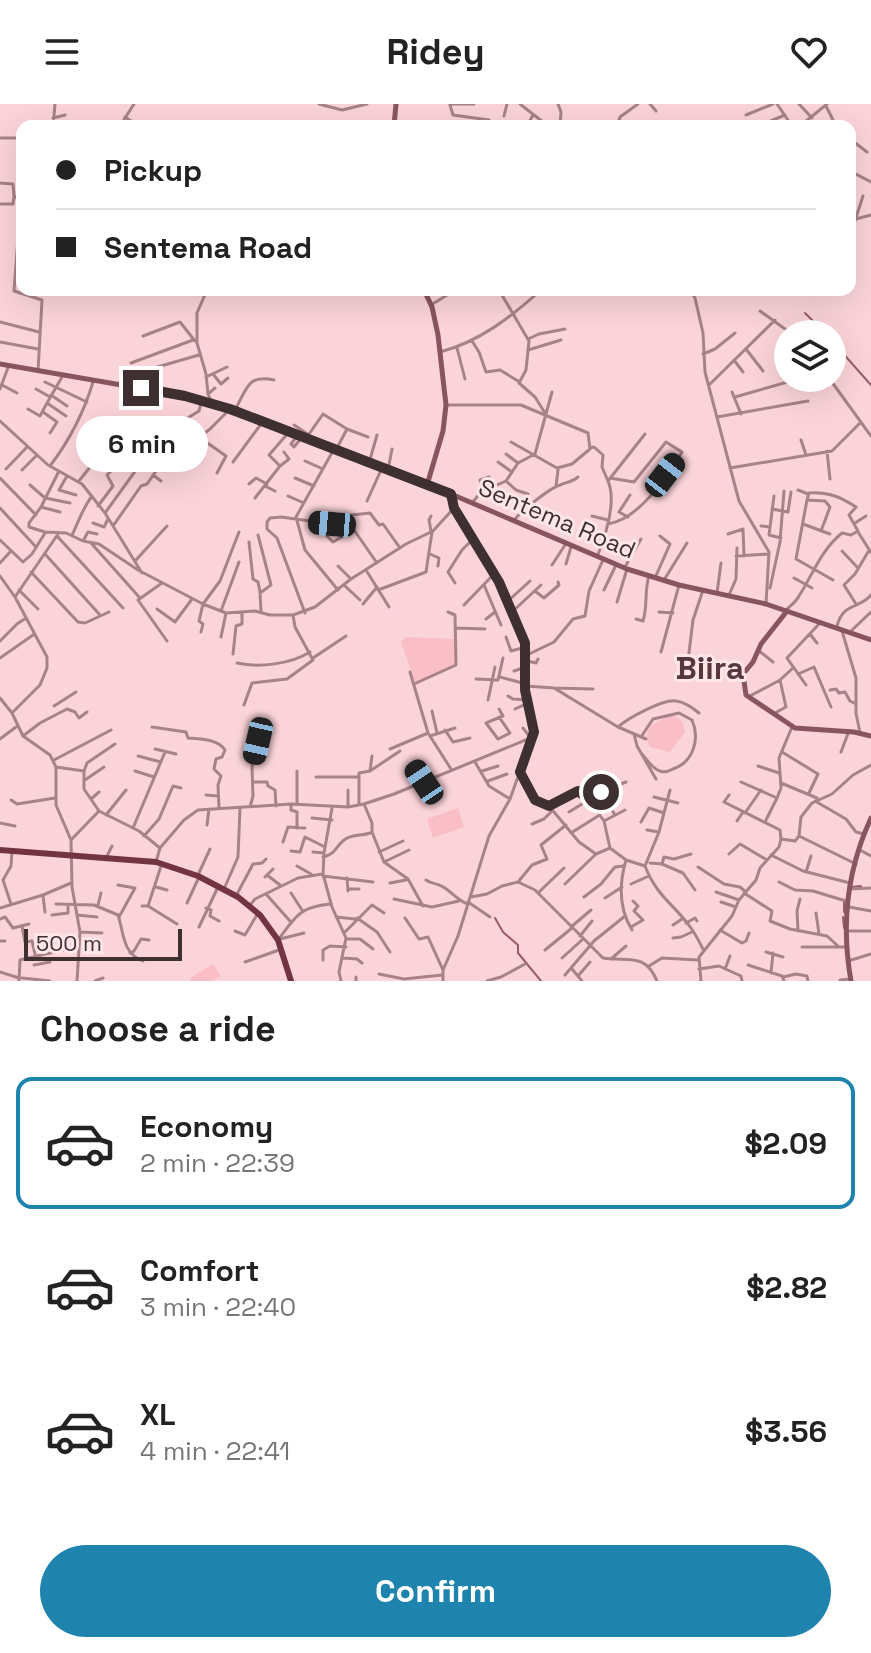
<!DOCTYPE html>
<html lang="en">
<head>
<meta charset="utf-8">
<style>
	body { margin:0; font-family:"Space Grotesk",sans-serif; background:#f6f6f6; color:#222; height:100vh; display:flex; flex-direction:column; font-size:30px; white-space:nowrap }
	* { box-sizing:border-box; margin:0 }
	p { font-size:26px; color:#767676 }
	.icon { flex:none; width:44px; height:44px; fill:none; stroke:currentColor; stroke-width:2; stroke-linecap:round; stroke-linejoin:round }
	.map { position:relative; height:877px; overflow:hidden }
	.sheet { display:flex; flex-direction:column; background:#fff; flex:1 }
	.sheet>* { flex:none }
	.hud { position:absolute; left:16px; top:16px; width:840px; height:176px; border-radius:16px; box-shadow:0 8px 32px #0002; display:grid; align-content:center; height:176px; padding:0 40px; background:#fff }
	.buttons { position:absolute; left:774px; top:216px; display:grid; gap:16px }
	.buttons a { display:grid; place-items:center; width:72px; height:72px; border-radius:50%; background:#fff; box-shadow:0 8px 32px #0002; font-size:40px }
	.scale { position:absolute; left:24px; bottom:20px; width:158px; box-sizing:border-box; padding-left:8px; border:4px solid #3e2f31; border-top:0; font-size:22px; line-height:28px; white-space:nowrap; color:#3e2f31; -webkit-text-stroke:6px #fee6e9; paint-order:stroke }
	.end { position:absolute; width:36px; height:36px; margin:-18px; border:10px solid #3e2f31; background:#fff; box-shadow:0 0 0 4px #fff }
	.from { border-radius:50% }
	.bubble { position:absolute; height:56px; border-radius:28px; background:#fff; box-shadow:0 8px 32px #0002; font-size:26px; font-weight:700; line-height:56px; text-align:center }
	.car { position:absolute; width:24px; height:48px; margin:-24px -12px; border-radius:10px; box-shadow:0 0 6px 2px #0007; background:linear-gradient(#222 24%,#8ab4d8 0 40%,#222 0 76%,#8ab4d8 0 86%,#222 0) }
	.hud b { display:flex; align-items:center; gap:28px; height:76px; font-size:30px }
	.hud b+b { border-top:2px solid #e0e0e0 }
	.hud i { width:20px; height:20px; background:#222 }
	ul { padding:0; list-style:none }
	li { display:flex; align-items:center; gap:24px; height:132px; margin:0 16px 12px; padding:0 24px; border:4px solid transparent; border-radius:16px }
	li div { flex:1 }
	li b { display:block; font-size:30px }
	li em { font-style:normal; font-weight:700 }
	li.on { border-color:#1e84ae }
	li>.icon { width:72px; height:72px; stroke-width:1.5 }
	h2 { padding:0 40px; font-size:36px; line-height:96px }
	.button { display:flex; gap:16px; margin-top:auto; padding:16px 40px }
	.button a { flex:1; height:92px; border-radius:48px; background:#1e84ae; color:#fff; font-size:32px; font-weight:700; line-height:92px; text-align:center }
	header { display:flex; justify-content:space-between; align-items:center; height:104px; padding:0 40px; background:#fff; font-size:36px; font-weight:700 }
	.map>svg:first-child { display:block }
	.green { fill:#fabec7 }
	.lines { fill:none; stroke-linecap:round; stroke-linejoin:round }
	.stream { stroke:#9a5d68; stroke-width:2 }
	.street { stroke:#a78287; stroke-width:3 }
	.secondary { stroke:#89555d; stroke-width:5 }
	.primary { stroke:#723440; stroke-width:6 }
	.route { stroke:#3e2f31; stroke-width:10 }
	.labels { text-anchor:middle; stroke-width:6; stroke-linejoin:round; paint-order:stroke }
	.street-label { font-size:24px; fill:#3e2f31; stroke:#fee6e9 }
	.district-label { font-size:32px; font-weight:bold; fill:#56383d; stroke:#fee6e9 }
</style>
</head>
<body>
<header><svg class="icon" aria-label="menu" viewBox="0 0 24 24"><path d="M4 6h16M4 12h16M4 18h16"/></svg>Ridey<svg class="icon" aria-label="heart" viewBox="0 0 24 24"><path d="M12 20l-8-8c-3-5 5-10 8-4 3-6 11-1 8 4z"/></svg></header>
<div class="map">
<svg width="871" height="877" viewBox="0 0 871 877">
	<rect width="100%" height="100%" fill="#fbd4d9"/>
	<path class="green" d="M405,533L455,535V561L415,578L401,538Z
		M668,612H676L683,619L685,628L670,648L650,643L646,633L650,622Z
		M458,704L464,723L433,734L427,715Z
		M213,860L221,872L213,877H191L190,874Z"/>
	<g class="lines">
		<path class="stream" d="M805,209L826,230
			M832,237L871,281
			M851,783L861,782
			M844,808V798
			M843,813L844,824
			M495,814L503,828L518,841V849L541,877"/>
		<path class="street" d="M319,0L342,6L367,0
			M450,0H474
			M520,0L543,18L555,22
			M558,0L561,8L560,22
			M650,0L656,7
			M777,0L792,22
			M799,0L812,14
			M450,1L453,11L489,16
			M826,2L836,22
			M746,11L773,0
			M504,12L507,0
			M125,13L138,22
			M53,14L65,11
			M53,22L55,0
			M120,22L134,0
			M527,22L533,11
			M617,22L620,13L638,0
			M759,22L785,11
			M800,22L827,0
			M0,34H22
			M850,35L867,48
			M850,67L871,78
			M0,79L13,80L14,92L21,95L14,187L42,196L38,267
			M850,81L852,82
			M1,100H13L14,92
			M850,114L856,115L871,111
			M850,165L853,157L852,126L863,92
			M207,186L197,209V239L206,270L208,290L212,299
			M499,186L529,237L526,266L519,279L535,293L545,309
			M690,186L695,194L703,229L705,268L739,397L769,448L766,500
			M431,201L455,186
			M760,207L792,230
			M0,218L39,228
			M143,232L180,218L195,237
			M528,235L539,230L565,225
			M472,237L479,248L486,268L500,266L518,277
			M0,238L38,245
			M457,244L465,275
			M746,245L763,267
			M528,246L561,236
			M440,248C479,238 511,213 541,186
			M703,250L715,245L735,229
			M734,256L743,268
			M131,259L193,236
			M213,270L221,280L228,274
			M62,273L47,299L66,312
			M206,273L227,263
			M829,274L871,332
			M45,278L87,298
			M2,281L17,289
			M709,281L775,216
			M128,282L127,276L146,273L147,266L199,251
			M0,285L9,261
			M36,285L50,293
			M732,288L741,310
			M208,290L215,284
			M51,291L67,302
			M735,293L791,277L790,274
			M446,301H521L588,329L590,345L572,360L557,364L511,338
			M28,305L40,312L47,299
			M235,306C247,285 247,270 274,276
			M43,308L57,318L50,329
			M717,313L808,297
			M186,315L199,307L202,296
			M0,317L48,361L82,380L105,409L142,469
			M294,321L309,331
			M347,325L368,333
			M297,332L291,340L294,343L302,333
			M199,333L226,352L217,369
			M307,333L323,310L347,325L336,346
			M801,336L806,351
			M590,344L594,343L603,351L602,363L608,377
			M334,345L296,413L305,446L338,486
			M827,347L830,375
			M506,350L518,359
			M202,355L187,343L210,325L228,307
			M305,357L323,365
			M233,358L261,320
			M498,358L512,368
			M369,359L377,331
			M50,362C69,337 84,308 93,278
			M280,362L289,355L284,348
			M730,364L832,347L861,318
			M6,365L27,343
			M22,366L36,352
			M388,366L392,345
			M59,367L41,403L29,419V423L45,428L66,429L83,437L99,440L138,466L203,500L226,509L255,507L270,511H293L315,503L351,475L406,440L433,427L454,404
			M153,371L161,377
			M67,372L59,386L76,391
			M0,374L36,411
			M295,374L314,382
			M79,377L117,329
			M506,377L516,386L528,390
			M249,380L256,374L267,380
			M30,381L45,394L70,399
			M265,382L275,387
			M556,382L558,366
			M485,386L480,376L489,373
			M798,386L808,390
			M288,392L304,399
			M774,392L769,431L781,434
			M255,394L280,362L269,351L289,328
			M367,397L382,364
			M472,399L481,388L506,377L518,359L535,350L552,288
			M98,402L113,382L107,371L121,357
			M41,403L60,408
			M0,404L36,443
			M772,405L788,408L791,388
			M105,409L136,366
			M431,412L429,416L431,427
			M592,412L608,416
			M628,413L619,408L630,391
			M514,417C518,409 550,384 560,381C567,378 572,378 578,373
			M349,418L354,426
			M93,419L104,423L108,415
			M855,419L866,412
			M608,420C639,415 666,374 682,348L666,338L634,378L610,374
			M803,420L830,430
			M113,422L141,382L147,380L156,367
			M761,422L770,423
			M821,427L830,403L825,397L807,396L796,455L833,476
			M858,428L870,447
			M325,430L333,438L354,426L377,459
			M728,430L743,425L744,452
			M72,431C80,415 81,407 92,392
			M258,431L271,481L260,489L261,508
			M57,432L123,504
			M0,436L23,458L32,450L45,429
			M83,437L88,428L97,430
			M249,438L253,475L258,478L260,488
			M91,439L140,494
			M842,447L858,464
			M45,450L100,511
			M430,450L439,454L438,462
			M736,452L768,450
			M597,453C605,433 617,398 608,377L645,330
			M136,456L167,422
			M0,459L10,448
			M566,460L571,443
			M552,461L565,441
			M338,462L351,475
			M625,463L641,435
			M366,466L389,503
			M31,468L78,518L85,519L109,508
			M0,472L15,493L47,553V564L40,581L12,609
			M655,474L670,440L660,432
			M794,474L812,484
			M664,476L687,439
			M162,479L138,496L167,537
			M455,479L448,468L462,446L472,436
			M344,481L360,496
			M484,481L501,521
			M770,484L780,438L784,387
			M19,486L38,505
			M378,486L426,468L432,428
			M604,486L616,461
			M535,487L544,494L559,481L558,478
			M717,489L721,459
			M729,491L736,475L737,444
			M15,493L58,430
			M508,497L530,477
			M617,498L627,465
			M363,500L377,483
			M856,500L844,481L855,470L868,448H871
			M464,501L494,470
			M157,505L175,518L192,495
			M786,506C790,502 796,498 799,492C813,470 821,446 842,429L851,431L858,427L849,411L856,403C839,392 828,388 809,389L807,396
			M221,507L239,458
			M512,508L541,481
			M659,508L673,509
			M305,509L277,434L267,425V418L270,414L281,413L332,420L343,412L370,409L379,421L383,420L400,444
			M486,515L495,508
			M636,515L643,517C648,502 644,487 649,472
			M837,522C843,498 860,505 871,491
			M456,524L485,525
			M842,527L856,574V609L860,629
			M851,527L871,508
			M201,528L203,520L199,517L203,500L220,477L239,428
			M810,530L817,539
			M221,533L226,509
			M506,533L511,547L526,543
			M0,537L17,520L26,514
			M758,546L773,558
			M661,548L679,481
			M233,550L236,522L242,520V508
			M527,551L554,538L573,515L585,512L589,487L603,456
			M0,554L33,531
			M313,554L346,532
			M527,557L536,559L538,555
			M237,559C259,564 291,560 310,548
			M687,565L693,516L703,486
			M514,567L526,563
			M410,568L428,629L451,665
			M798,570L814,563L831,603
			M500,573L526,580
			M476,575L498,576L503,554
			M414,580L456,561L455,511L448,508
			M806,581L787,554L819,520
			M526,582L554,584L618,623L646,635
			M554,584L593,585
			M830,586L836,585L839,589L845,588L850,597L856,600
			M508,592L513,595L527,596
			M750,592L780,576L793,564
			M0,594L12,609L23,632L50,651L56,663V701L71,736L72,783L80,828L77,877
			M488,596L495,563
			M244,601L252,579L287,575L313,556L295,523L293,511
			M54,602L76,588
			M515,605L528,599
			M432,607L437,629
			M773,610L786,603L780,576
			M499,613L510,629L498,635L486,619L503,612L499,605
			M152,623L186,628L188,634C200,635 218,635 225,646L222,653L216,655L214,665L221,672L218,681L219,704
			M618,623C628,614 663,595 676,597C685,598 693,604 699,609
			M523,624L530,633
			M445,626L453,638L470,634
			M634,630L637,642L656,675
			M23,632L40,619L67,605L75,608L79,614L87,608
			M430,632L455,624
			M641,633L653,615L679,609L692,616C700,634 694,658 673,665C669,667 665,669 660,667C652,665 646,654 641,649
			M0,635L16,623
			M155,645L176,650
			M390,645L428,629
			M782,648L818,670L809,689
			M841,648L849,627
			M138,652L161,658
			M54,656L111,626
			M475,658L489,682L510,695
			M758,662L779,669
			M56,663L84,667L87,659L115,640
			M414,664L423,677
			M84,667V685L99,707L139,727L160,744L156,758
			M135,667L154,673
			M370,667L372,652
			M482,667L498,662
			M520,668L535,696L549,702L579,738L596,750
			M316,673H358
			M85,676L104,663
			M488,677L507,670
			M253,678H267L268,682L275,686L276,702
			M741,678L777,694L766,716
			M781,679L817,694
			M601,688L615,711
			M206,691L218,692
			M654,693L678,699
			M777,694L781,684L779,654L792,623
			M91,695L99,688
			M11,696L17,700L55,694
			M815,697L846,715L856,728L864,730
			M291,700V706L297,708V724
			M297,700V667
			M364,700L372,719V728L384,758L408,775L423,802
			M359,701V669L370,667L400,647
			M348,702V686
			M549,702L578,687L589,696L604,717L610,744L626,756L645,762C657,793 674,800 691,824C696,831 700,839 704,847
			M250,703L253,692L252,663L260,624L270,619
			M332,704L324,749L323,770L332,803L346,834L339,868L341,877
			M569,708L603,687L626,678
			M745,709L761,686
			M106,711L126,686
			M312,714L332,716
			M604,717L625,706
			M737,717L743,708
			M641,718L649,704L664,709
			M0,719L15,722
			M532,720L544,715L552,707
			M207,721L209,705
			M133,724L165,648
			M647,726L659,728
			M571,729L598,712
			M144,732L159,715L173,682L181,684
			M799,732L801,713L812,699L832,690L853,671L871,661
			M781,735L795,737L799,732L856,760
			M71,736L99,707
			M283,738L288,723L305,724
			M160,744L184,716L198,706L291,700L348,703L364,700L394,690L533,633
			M860,746L871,752
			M291,747L300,748L305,733L325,743
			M313,748L324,749
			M379,748L403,737
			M729,750L740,740L767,756
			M771,751L803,767L850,779
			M323,753C336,750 335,743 344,736C351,730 362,732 370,729
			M106,754L112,742
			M626,756C619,780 619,805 632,826
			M384,758L409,746
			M650,759L662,760L683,769L695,786
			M662,760L664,753L674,755L691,750
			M297,762L311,770
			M645,762L659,728L670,686
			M698,763L724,780L740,783L746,788
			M806,768L811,752
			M198,771L210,745
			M267,771L280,781
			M323,772L373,778
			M265,773L273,765
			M347,774L348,787
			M426,776C430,779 434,779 439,781C449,784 456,796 468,800
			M518,778L535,786L603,854C628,858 645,848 657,877
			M779,778L795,786L813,787L846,797
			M390,779L406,776
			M565,780L596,750L610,744
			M631,780L649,772
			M118,781L135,784L119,813
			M156,783L167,786
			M224,785L238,753L240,704
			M348,785H359
			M849,785L871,784
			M716,788L739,796
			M291,789L302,806
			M538,789L564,764
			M744,789L772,807L770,817L790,825L827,832L839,843
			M266,790L290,817
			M43,792L45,808
			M236,792L253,760L262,759L266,755
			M471,793L487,790L502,782L518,778L532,761L547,755L541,741L566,721
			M584,793L601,780L615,763L623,762
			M605,794L622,783
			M394,795L432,803L459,797
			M468,798L490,813
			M721,798L736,803
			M187,799L199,773
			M11,800L3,776L11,762L12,747
			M56,800L94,801L118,811C124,829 122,849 143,857
			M98,801L101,789
			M250,801L255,795L298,774L322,770
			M142,802H148L177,820
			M148,802L162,759
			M849,803L871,807
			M0,804L43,791L71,779
			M206,804L211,806L210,812L219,817
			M816,809L819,830
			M52,811L68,809V802
			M77,811L97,813
			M336,813L355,815
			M357,814L377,828L390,848
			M405,814L419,835L428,833L443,866
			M0,815L5,813L13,824L29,820
			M686,819L695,814L697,817
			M673,821L682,815
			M22,822L25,838L32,837L35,850
			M199,823L218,783
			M571,823L591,806
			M631,823L643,816L634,807L638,802L633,797
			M720,826L742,839L746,837L749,829
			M235,827L245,831L258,809
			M798,827L797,807L800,795
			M847,827H871
			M80,828L102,829
			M344,829L372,801L384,809
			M44,832L45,850
			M580,832L592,817
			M673,834L681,833L692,828
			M280,835L304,829
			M346,835H360L373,845
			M278,836C295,814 298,803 330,800
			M0,837H5
			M802,843H846
			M545,846L572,824
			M766,848L783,853
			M130,849L134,847L141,835L149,836
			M343,854L357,855L362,859
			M562,854L583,835
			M611,855L626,842
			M323,856V846L330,842L346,843
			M848,857L871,850
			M245,858L279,846
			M34,861L50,858
			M748,861L782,872L784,877
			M649,862L662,854L698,856
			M572,865L582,877
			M699,865L719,862L741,872L742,877
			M725,865L730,852
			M0,868L19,874
			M771,869L773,849
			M379,870L404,875L442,871
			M565,871L594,837L625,812
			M578,872L590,858
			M356,873V877
			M783,873L796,870L807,872L808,877
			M22,874L50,877
			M840,876L851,875
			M19,877L20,856L67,845H78
			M95,877L103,874
			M443,877V866L458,832L489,732L510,695L534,628L525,586V539L499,478L454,404L451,390
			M487,877L501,873L525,860
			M701,877L699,853L732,812L739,796L756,776L760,764L779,743L781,735L780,726L724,698L729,691"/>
		<path class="secondary" d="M394,22L396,0
			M424,186L432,203L438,231L446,301L443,327L427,381
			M0,260L185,292L212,299L451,390L627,465L679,481L766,500L871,536
			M787,507L761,540L753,558L743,570L746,591L795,624L854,628L871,632
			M851,877C841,821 847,766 871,714"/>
		<path class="primary" d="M0,746L156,758L198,772L238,793L260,811L278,836L291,877"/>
	</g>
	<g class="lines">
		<path class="route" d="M141,284L185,292L230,305L451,390L454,404L499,478L525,539V586L534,628L520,668L535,696L549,702L578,687L589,696L601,688"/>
	</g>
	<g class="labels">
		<g class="street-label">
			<text transform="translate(557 415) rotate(23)" y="8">Sentema Road</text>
		</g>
		<g class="district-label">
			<text x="710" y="575">Biira</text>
		</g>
	</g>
</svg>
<div class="buttons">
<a><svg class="icon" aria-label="layers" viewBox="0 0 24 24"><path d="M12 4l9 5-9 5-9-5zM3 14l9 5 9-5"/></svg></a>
</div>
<div class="scale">500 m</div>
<i class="end from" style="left:601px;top:688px"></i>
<i class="end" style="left:141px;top:284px"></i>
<div class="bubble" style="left:76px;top:312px;width:132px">6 min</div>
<i class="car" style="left:665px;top:371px;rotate:38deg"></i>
<i class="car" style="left:332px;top:420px;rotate:275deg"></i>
<i class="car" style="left:258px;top:637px;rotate:193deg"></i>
<i class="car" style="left:424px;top:678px;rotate:326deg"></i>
<div class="hud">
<b><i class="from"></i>Pickup</b>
<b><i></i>Sentema Road</b>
</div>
</div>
<section class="sheet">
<h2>Choose a ride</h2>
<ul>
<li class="on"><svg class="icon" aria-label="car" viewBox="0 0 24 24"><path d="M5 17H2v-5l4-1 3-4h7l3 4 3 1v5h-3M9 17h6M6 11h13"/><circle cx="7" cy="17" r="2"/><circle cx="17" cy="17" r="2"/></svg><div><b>Economy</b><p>2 min · 22:39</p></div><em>$2.09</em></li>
<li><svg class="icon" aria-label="car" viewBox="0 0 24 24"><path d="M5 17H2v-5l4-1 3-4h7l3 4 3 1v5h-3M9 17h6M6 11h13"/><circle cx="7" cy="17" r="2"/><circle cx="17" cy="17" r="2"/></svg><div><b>Comfort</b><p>3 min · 22:40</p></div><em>$2.82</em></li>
<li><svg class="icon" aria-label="car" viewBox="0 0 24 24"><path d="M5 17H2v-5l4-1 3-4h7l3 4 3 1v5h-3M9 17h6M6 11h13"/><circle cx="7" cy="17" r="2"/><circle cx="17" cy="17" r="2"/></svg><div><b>XL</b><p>4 min · 22:41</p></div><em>$3.56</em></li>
</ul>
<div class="button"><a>Confirm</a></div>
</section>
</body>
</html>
